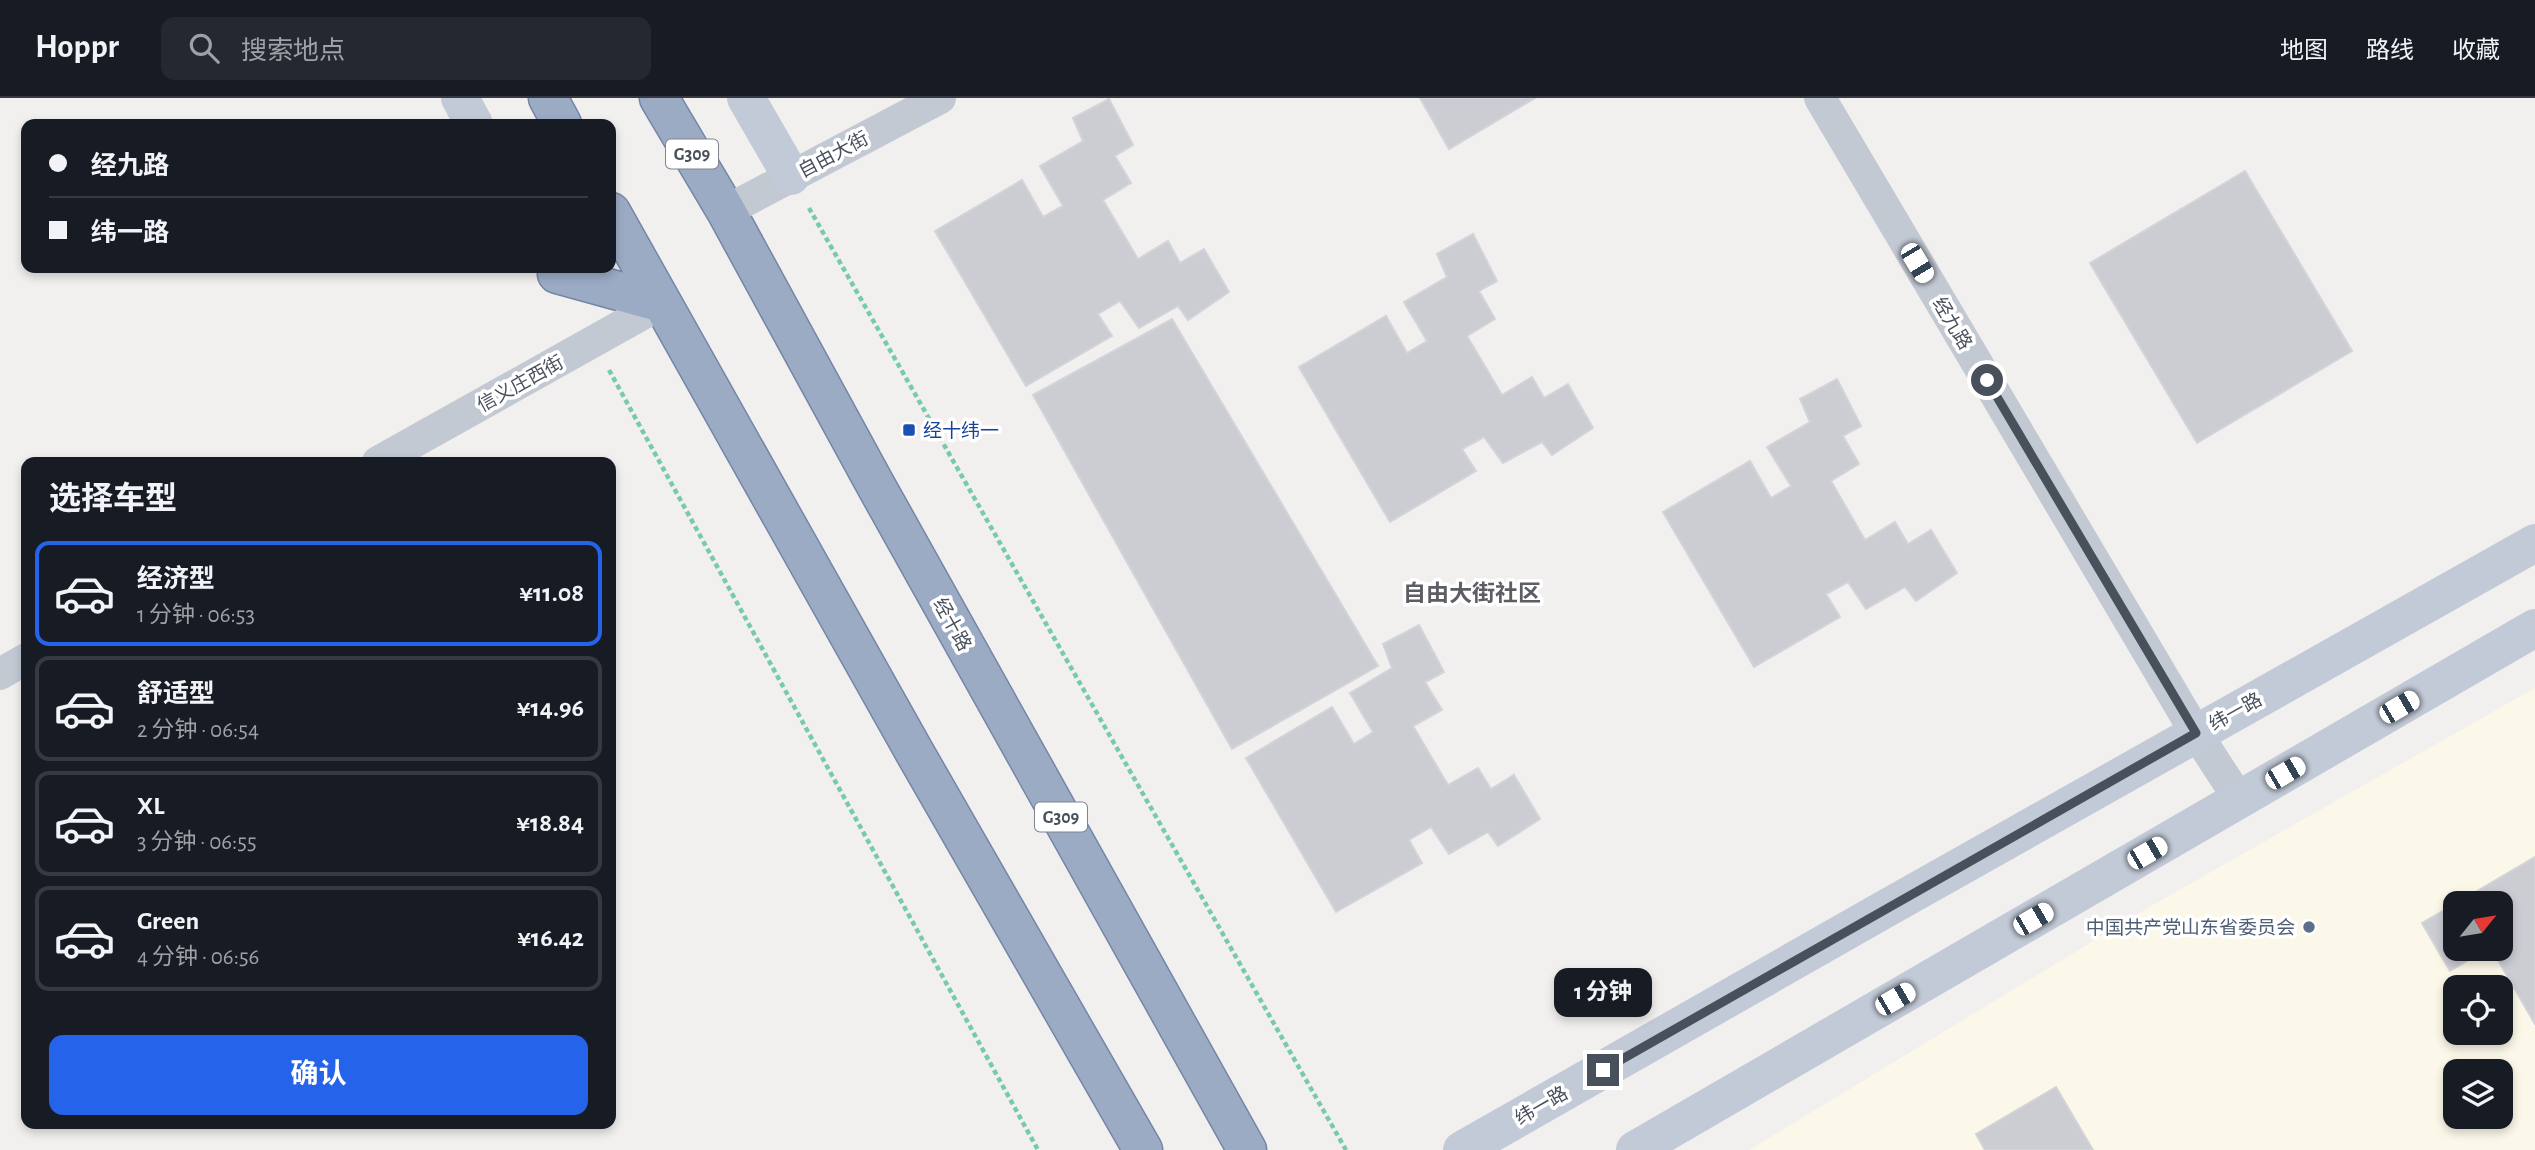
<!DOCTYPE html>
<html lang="zh">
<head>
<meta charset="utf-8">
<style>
	body { margin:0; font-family:"Alegreya Sans","Noto Sans SC",sans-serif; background:#242831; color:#f1f3f6; height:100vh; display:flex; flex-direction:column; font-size:26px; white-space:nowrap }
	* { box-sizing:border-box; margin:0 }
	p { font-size:23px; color:#9ea1a6 }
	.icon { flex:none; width:38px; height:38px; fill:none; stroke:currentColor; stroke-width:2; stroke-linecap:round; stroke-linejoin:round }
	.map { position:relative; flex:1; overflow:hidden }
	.sheet { position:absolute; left:21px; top:359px; width:595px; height:672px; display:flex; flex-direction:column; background:#171b24; border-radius:14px; box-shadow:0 4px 10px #0003 }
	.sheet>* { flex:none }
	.banner { position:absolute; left:21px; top:21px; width:595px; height:154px; border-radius:14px; box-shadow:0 4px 10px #0003; display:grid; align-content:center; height:154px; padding:0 28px; background:#171b24 }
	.needle { width:46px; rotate:60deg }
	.controls { position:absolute; left:2443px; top:793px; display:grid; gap:14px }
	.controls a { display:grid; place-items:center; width:70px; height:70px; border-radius:14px; background:#171b24; box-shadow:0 4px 10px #0003; font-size:35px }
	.end { position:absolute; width:32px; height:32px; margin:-16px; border:9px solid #48505c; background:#fff; box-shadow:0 0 0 4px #fff }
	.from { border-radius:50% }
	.bubble { position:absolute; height:49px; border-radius:14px; background:#171b24; box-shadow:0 4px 10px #0003; font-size:23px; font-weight:700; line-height:49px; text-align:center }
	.car { position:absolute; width:21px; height:42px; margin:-21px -10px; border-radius:9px; box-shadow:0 0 5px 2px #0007; background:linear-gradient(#fff 24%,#345 0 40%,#fff 0 76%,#345 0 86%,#fff 0) }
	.banner b { display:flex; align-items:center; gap:24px; height:66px; font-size:26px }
	.banner b+b { border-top:2px solid #363941 }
	.banner i { width:18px; height:18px; background:#f1f3f6 }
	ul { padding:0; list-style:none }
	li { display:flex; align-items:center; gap:21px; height:105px; margin:0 14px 10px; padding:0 14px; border:4px solid #363941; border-radius:14px }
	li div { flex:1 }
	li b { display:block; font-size:26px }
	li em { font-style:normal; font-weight:700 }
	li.active { border-color:#2563eb }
	li>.icon { width:63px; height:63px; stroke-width:1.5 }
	h2 { padding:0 28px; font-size:32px; line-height:84px }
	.action { display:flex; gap:14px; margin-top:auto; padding:14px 28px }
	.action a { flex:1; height:80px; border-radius:14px; background:#2563eb; color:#fff; font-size:28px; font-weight:700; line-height:80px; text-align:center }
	header { display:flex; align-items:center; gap:42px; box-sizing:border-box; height:98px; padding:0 35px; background:#171b24; border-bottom:2px solid #363941 }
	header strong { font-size:33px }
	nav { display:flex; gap:38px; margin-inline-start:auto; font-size:24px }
	.search { width:490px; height:63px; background:#242831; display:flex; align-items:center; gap:18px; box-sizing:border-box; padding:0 24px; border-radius:14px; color:#9ea1a6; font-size:26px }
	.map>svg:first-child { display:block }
	.commercial { fill:#fbf8e9; fill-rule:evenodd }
	.building { fill:#cccdd3; stroke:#d3d4da; stroke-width:2 }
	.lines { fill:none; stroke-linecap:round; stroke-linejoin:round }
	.trunk-casing { stroke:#7486a8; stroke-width:41 }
	.path { stroke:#78caad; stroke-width:4.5; stroke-dasharray:5 3.5; stroke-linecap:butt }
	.minor { stroke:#c3c9d3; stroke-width:32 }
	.secondary { stroke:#c2cad7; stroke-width:38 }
	.trunk { stroke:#9cabc4; stroke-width:38 }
	.route { stroke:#48505c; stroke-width:9 }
	.transit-dot { fill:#1a4fb4; stroke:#fff; stroke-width:2.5 }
	.service-dot { fill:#5c6f8a; stroke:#fff; stroke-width:2.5 }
	.labels { text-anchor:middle; stroke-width:7; stroke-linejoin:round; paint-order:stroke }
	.shield { fill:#fff; stroke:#7f848d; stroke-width:2 }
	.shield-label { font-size:18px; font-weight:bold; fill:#48505c }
	.street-label { font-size:19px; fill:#48505c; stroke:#fff }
	.transit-label { font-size:19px; fill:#164399; stroke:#fff; text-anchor:start }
	.service-label { font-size:19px; fill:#4e5e75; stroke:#fff; text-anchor:end }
	.quarter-label { font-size:23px; font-weight:bold; fill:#5c5e64; stroke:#fff }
</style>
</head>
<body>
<header>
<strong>Hoppr</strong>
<div class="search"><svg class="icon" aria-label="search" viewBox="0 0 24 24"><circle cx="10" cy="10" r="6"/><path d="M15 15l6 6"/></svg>搜索地点</div>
<nav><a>地图</a><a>路线</a><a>收藏</a></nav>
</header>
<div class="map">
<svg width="2535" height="1052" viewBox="0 0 2535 1052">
	<rect width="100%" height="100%" fill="#f2efef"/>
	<path class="commercial" d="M2535,590V1052H1749L2151,808ZM2455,805H2501V850H2455ZM2455,889H2501V934H2455ZM2455,973H2501V1018H2455Z"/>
	<path class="building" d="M1420,0H1535L1449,51Z
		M1109,1L1133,47L1115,58L1131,85L1103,102L1138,161L1168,143L1180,165L1204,151L1229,194L1188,222L1178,208L1139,230L1120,203L1098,216L1112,238L1026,288L935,133L1022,82L1043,119L1063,108L1040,68L1083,43L1073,20Z
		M2245,73L2352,253L2197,345L2090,165Z
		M1473,136L1497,183L1479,193L1495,221L1467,238L1502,297L1532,279L1544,300L1568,286L1593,330L1552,357L1542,344L1503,365L1484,339L1462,351L1476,373L1390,424L1299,269L1386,218L1407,255L1427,243L1404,204L1447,179L1437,156Z
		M1172,221L1378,568L1232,651L1033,297Z
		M1837,281L1861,328L1843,338L1859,366L1831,383L1865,442L1895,424L1908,446L1931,432L1957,475L1916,503L1905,489L1866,511L1848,484L1826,496L1840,519L1754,569L1663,414L1750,363L1771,400L1791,388L1767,349L1810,324L1800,301Z
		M1419,527L1444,574L1425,584L1442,612L1413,628L1448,687L1478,670L1491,691L1514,677L1540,721L1498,748L1488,734L1449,756L1431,729L1409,742L1422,765L1336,814L1246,660L1332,609L1354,646L1373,634L1350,595L1392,570L1383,546Z
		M2535,759V926L2491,850H2501V805H2457Z
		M2455,806V850H2489L2450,873L2422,825Z
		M2056,989L2093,1052H1985L1976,1036Z"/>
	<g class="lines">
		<defs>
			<path id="trunk" d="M548,0L562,26
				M659,0L726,113L875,386L1247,1052
				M611,114L915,655L1143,1052
				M557,176L662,205"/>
		</defs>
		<use href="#trunk" class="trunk-casing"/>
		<path class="path" d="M809,110L1346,1052
			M609,272L1038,1052"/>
		<path class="minor" d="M1820,0L2196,635L2239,701
			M726,113L940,0
			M378,364L662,205
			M0,576L26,561"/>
		<path class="secondary" d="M460,0L474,26
			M746,0L791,78
			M1462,1052L1885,811L2535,445
			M1635,1052L2535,530"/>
		<use href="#trunk" class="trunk"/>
	</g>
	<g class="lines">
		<path class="route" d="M1603,972L2196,635L1987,282"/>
	</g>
	<rect class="transit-dot" x="902" y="325" width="14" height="14" rx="3.5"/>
	<circle class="service-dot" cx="2309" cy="829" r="7"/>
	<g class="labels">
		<g class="shield">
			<rect x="666" y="41.5" width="52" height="29" rx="5"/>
			<rect x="1035" y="704.5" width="52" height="29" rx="5"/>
		</g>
		<g class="shield-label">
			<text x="692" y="62">G309</text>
			<text x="1061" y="725">G309</text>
		</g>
		<g class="street-label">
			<text transform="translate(833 56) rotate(-28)" y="7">自由大街</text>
			<text transform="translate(1953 225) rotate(59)" y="7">经九路</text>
			<text transform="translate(520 285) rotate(-29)" y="7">信义庄西街</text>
			<text transform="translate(953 526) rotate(61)" y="7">经十路</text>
			<text transform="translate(2235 613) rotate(-29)" y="7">纬一路</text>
			<text transform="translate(1541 1007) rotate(-30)" y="7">纬一路</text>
		</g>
		<g class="transit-label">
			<text x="923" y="339">经十纬一</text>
		</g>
		<g class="service-label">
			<text x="2295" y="836">中国共产党山东省委员会</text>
		</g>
		<g class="quarter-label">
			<text x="1472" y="503">自由大街社区</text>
		</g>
	</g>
</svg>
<div class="controls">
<a><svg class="needle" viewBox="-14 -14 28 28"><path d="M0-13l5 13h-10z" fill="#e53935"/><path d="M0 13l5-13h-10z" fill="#9ea1a6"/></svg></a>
<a><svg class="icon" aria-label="locate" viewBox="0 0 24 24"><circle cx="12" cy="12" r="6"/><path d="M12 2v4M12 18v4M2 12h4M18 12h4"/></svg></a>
<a><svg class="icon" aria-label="layers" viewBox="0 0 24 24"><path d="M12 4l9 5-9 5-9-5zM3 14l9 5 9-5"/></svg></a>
</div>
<i class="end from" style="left:1987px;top:282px"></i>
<i class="end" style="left:1603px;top:972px"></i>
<div class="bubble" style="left:1554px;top:870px;width:98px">1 分钟</div>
<i class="car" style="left:1917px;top:165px;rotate:149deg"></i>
<i class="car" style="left:2399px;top:609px;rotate:60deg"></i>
<i class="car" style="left:2285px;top:675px;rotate:60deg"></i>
<i class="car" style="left:2147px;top:755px;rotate:60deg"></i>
<i class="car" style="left:2033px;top:821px;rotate:60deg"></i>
<i class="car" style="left:1895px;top:901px;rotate:60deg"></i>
<div class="banner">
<b><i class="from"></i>经九路</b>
<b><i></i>纬一路</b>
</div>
<section class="sheet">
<h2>选择车型</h2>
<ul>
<li class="active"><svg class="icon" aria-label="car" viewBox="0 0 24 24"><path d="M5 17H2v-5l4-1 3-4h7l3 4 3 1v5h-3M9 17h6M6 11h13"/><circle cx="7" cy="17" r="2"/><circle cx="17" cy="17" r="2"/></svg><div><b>经济型</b><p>1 分钟 · 06:53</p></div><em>¥11.08</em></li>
<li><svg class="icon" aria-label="car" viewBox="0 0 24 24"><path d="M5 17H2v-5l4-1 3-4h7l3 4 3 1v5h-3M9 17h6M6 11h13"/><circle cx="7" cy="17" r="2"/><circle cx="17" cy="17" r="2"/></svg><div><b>舒适型</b><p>2 分钟 · 06:54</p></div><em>¥14.96</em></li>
<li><svg class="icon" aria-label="car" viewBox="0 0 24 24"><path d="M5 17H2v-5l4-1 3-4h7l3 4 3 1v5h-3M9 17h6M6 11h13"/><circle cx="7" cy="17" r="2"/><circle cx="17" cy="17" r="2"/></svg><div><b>XL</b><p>3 分钟 · 06:55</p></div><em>¥18.84</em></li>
<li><svg class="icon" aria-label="car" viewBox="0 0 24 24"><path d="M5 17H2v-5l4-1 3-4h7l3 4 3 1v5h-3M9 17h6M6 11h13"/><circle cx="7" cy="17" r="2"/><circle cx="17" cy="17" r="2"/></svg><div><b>Green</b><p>4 分钟 · 06:56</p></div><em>¥16.42</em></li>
</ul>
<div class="action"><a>确认</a></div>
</section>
</div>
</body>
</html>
